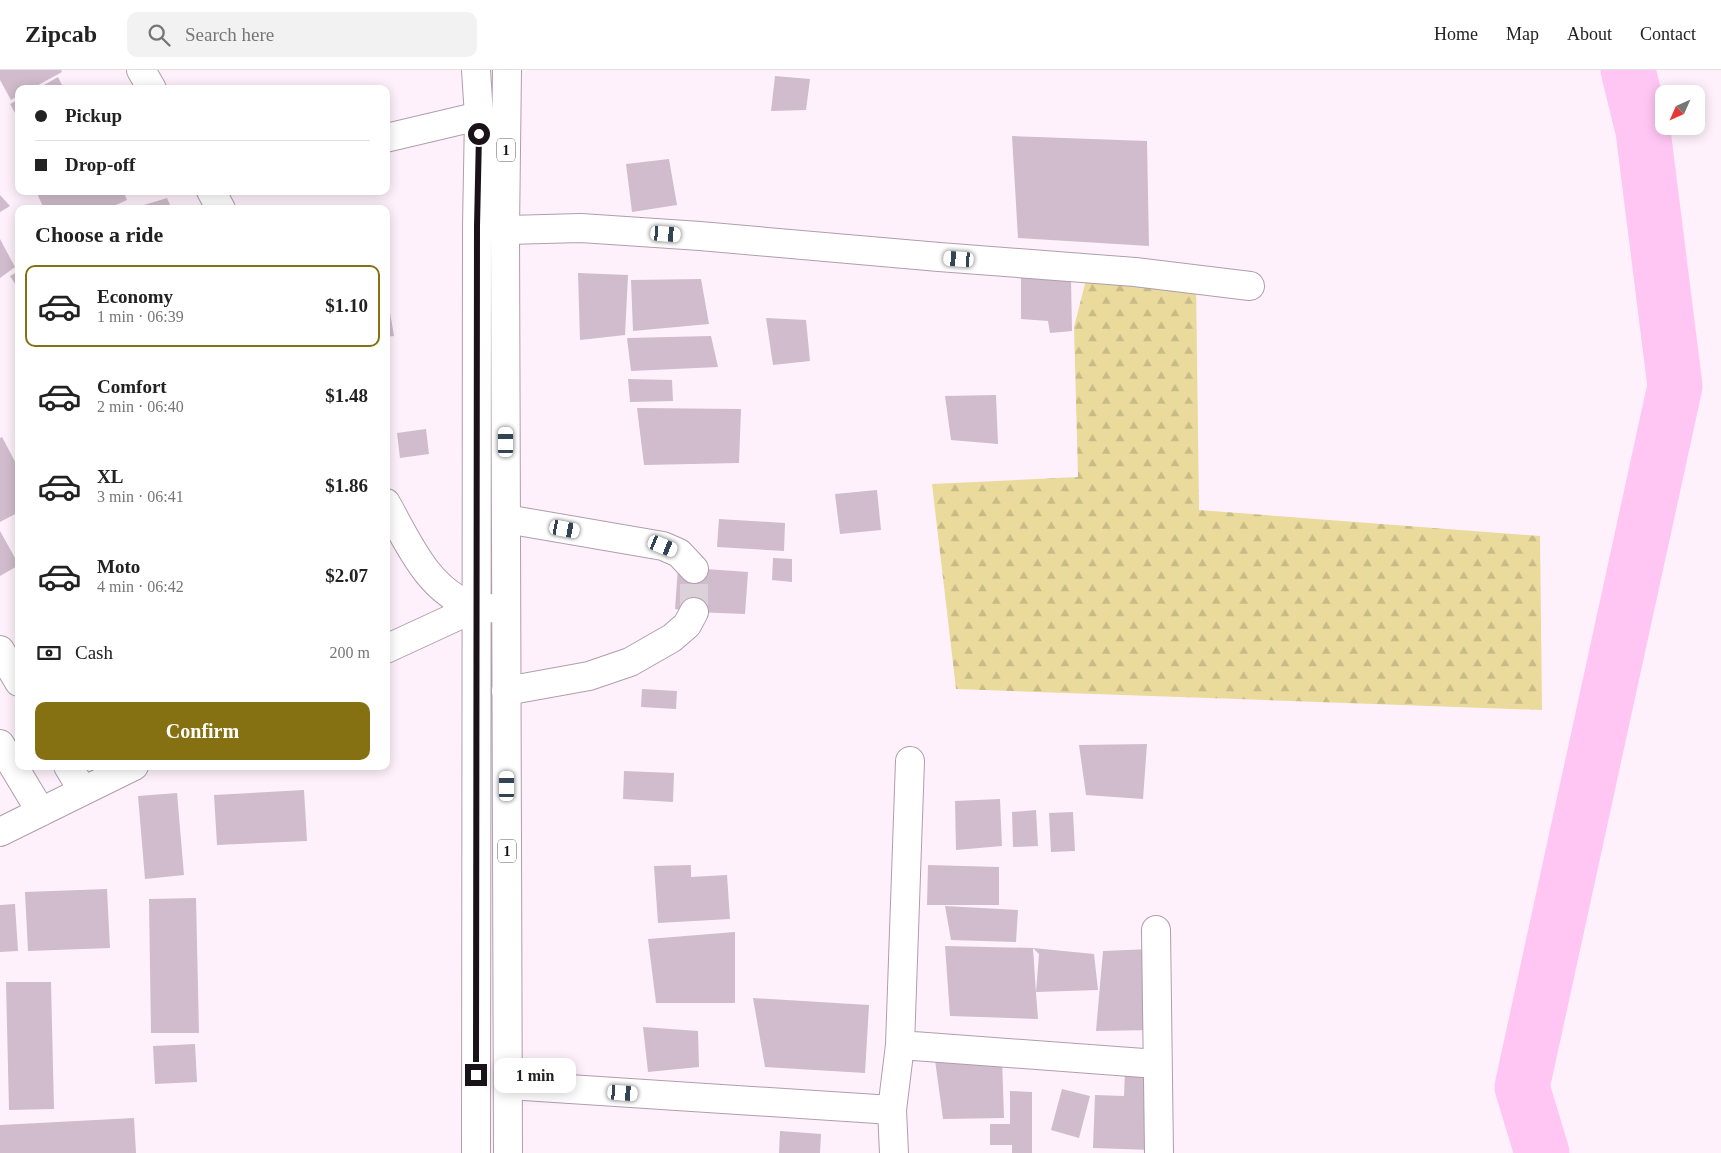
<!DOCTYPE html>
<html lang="en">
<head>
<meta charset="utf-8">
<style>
	body { margin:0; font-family:"Times New Roman",serif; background:#f2f2f2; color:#222; height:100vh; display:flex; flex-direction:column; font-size:19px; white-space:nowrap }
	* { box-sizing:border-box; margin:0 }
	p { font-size:16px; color:#767676 }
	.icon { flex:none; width:28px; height:28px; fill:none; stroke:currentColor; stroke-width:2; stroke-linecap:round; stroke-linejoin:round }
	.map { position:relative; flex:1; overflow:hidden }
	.side { position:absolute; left:15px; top:135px; width:375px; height:565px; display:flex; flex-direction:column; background:#fff; border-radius:10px; box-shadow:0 2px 12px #0003 }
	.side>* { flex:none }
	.top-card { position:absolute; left:15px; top:15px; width:375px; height:110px; border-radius:10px; box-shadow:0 2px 12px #0003; display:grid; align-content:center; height:110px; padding:0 20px; background:#fff }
	.needle { width:32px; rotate:225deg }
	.buttons { position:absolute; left:1655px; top:15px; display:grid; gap:10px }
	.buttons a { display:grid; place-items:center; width:50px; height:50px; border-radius:10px; background:#fff; box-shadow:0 2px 12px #0003; font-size:25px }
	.end { position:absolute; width:22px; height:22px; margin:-11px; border:6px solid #191218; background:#fff; box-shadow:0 0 0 2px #fff }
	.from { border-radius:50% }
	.bubble { position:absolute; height:35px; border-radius:10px; background:#fff; box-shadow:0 2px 12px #0003; font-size:16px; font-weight:700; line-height:35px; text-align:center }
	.car { position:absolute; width:15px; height:30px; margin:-15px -8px; border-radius:6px; box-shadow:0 0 4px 1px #0007; background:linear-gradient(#fff 24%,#345 0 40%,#fff 0 76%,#345 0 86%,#fff 0) }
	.top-card b { display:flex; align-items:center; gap:18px; height:48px; font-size:19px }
	.top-card b+b { border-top:1px solid #e0e0e0 }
	.top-card i { width:12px; height:12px; background:#222 }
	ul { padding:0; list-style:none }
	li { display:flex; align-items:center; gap:15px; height:82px; margin:0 10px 8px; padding:0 10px; border:2px solid transparent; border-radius:10px }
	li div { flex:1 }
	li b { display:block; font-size:19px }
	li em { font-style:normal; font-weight:700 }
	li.current { border-color:#857112 }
	li>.icon { width:45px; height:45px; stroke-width:1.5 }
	h2 { padding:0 20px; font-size:22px; line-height:60px }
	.pay { display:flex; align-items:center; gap:12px; height:55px; padding:0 20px; font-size:19px }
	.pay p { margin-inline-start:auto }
	.cta { display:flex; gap:10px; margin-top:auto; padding:10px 20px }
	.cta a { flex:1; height:58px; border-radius:10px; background:#857112; color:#fff; font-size:20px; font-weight:700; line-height:58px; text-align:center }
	header { display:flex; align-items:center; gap:30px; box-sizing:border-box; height:70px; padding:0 25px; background:#fff; border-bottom:1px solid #e0e0e0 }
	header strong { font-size:24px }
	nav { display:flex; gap:28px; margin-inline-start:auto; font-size:18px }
	.search { width:350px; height:45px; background:#f2f2f2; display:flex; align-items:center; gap:12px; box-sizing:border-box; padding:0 18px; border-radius:10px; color:#767676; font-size:19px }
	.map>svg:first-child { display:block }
	.forest { fill:url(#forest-firs) }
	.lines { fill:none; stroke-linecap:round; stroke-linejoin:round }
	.river { stroke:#ffc6f4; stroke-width:55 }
	.building { fill:#d0bccc }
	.minor-tunnel { stroke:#dcd0d9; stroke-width:28; stroke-dasharray:28 14; stroke-linecap:butt }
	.minor-casing { stroke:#b09dac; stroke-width:30 }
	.major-casing { stroke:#b09dac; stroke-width:30 }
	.highway-casing { stroke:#b09dac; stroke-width:30 }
	.minor { stroke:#fff; stroke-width:28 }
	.major { stroke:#fff; stroke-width:28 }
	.highway { stroke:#fff; stroke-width:28 }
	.route { stroke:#191218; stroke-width:6 }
	.labels { text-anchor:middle; stroke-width:5; stroke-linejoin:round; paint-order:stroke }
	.shield { fill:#fff; stroke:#5e595d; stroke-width:1 }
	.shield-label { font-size:14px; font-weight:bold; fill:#191218 }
</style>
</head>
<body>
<header>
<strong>Zipcab</strong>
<div class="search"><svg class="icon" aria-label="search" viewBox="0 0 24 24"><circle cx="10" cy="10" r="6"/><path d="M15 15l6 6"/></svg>Search here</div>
<nav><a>Home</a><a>Map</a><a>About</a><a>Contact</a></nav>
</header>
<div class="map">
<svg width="1721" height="1083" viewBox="0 0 1721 1083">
	<defs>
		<pattern id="forest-firs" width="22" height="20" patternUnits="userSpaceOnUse" patternTransform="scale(1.25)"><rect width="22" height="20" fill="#eadb9d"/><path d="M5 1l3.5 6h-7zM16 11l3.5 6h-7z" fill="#c8bb86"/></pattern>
	</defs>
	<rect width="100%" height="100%" fill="#fef1fb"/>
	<path class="forest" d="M1088,202L1196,210L1199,440L1540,466L1542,640L956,619L932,414L1078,407L1074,257Z"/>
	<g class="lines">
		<path class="river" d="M1542,1083L1522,1017L1675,316L1643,61L1628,0"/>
	</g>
	<path class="building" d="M0,0H61L62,2L31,19H19V25L11,30L0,10Z
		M775,6L810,9L806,40L771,41Z
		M58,7L64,19H37Z
		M19,29V50L10,34Z
		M1012,66L1147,71L1149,176L1018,168Z
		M669,89L677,135L632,142L626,94Z
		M36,121H123L127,130L107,139H44Z
		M0,125L10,136L0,142Z
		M167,128L172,139H134V138Z
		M0,169L15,197L0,208Z
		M19,201V220L10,206Z
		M578,203L628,205L625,265L580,270Z
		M1021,208H1071L1072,261L1050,263L1048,251L1021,249Z
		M701,209L709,254L633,261L631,210Z
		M386,219L394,266L386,267Z
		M766,248L806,250L810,291L773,295Z
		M711,266L718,297L631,301L627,268Z
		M628,309L672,310L673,331L630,332Z
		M996,325L998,374L951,370L945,326Z
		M637,338L741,339L739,393L644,395Z
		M426,359L429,384L400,388L397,363Z
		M2,367L19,399V442L0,452V368Z
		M877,420L881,460L840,464L835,424Z
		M719,449L785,453L784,481L717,477Z
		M0,461L19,495L0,506Z
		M773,488L792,489V512L772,510Z
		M678,497L748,502L745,544L694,542L675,539Z
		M642,619L677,621L676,639L641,637Z
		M1147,674L1143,729L1086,725L1079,675Z
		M624,701L674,703L673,732L623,729Z
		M304,720L307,771L217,775L214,725Z
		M177,723L184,805L145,809L138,726Z
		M1000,729L1002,776L956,780L955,731Z
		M1036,740L1038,776L1013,777L1012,742Z
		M1073,742L1075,781L1051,782L1049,743Z
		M691,795V807L727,805L730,849L658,853L654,796Z
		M928,795L999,797V835H927Z
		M107,819L110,878L28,881L25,822Z
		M196,828L199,963H151L149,829Z
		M15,834L18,881L0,882V835Z
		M945,836L1018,840L1016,872L951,870Z
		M735,862V933H656L648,869Z
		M945,876L1033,878L1094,884L1098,920L1036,922L1039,884L1033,878L1036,923L1038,949L950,946Z
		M1152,879L1153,960L1096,961L1103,881Z
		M6,912H51L54,1039L9,1040Z
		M753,928L869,935L865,1003L765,997Z
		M643,957L698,961L699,997L648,1002Z
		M195,974L197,1012L155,1014L153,976Z
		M1002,988L1004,1048L943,1049L935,990Z
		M1125,1000L1155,1001L1152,1080L1093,1078L1095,1025L1124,1026Z
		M1062,1019L1090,1026L1079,1068L1051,1060Z
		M1010,1021L1032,1022V1083H1012V1075H990V1054H1010Z
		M134,1048L136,1083H0V1055Z
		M780,1061L821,1064L820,1083H779Z"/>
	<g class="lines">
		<path class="minor-tunnel" d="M694,542V499"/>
		<defs>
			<path id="minor" d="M386,68L479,46
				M505,160L581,158L700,166L939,187L1135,202L1250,216
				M506,449L663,476L679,483L694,499
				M386,579L477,537
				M0,580L19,612
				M506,621L589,606L630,592L672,568L687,555L694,542
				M0,674L41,742
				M68,696L83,721
				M0,762L134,696
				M1156,860L1159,1083
				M900,975L1157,994
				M508,1015L892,1040
				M894,1083L892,1040L900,975L910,691"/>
			<path id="major" d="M141,0L152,19
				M211,121L221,139
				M386,433C408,472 428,522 475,537C484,539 496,538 506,538"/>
			<path id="highway" d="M507,0L505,160L508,1083
				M476,1083L477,156L479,46L476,0"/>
		</defs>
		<use href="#minor" class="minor-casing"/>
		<use href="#major" class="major-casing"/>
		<use href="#highway" class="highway-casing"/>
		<use href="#minor" class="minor"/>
		<use href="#major" class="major"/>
		<use href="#highway" class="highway"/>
	</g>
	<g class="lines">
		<path class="route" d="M476,1005L477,156L479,64"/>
	</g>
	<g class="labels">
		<g class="shield">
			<rect x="497" y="68.5" width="18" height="23" rx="4"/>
			<rect x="498" y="769.5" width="18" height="23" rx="4"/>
		</g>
		<g class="shield-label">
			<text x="506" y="85">1</text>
			<text x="507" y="786">1</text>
		</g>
	</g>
</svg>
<div class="buttons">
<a><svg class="needle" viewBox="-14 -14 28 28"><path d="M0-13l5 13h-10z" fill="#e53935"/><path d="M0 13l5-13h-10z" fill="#767676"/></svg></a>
</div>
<i class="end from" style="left:479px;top:64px"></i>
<i class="end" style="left:476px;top:1005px"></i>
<div class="bubble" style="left:494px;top:988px;width:82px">1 min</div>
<i class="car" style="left:666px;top:164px;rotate:94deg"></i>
<i class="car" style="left:959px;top:189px;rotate:274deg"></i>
<i class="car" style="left:506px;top:372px;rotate:0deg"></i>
<i class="car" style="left:565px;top:459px;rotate:100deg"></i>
<i class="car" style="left:663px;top:476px;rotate:112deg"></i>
<i class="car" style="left:507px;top:716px;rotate:0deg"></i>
<i class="car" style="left:623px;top:1023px;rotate:94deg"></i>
<div class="top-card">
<b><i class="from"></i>Pickup</b>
<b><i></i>Drop-off</b>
</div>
<section class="side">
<h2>Choose a ride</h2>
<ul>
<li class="current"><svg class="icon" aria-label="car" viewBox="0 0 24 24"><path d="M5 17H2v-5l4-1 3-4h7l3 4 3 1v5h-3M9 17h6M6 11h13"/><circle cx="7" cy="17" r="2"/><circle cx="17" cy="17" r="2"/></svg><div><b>Economy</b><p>1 min · 06:39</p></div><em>$1.10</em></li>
<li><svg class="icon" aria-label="car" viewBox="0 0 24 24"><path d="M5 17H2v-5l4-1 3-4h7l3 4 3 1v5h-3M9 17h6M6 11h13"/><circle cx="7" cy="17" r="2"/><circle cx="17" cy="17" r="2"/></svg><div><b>Comfort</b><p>2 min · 06:40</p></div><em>$1.48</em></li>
<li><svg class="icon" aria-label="car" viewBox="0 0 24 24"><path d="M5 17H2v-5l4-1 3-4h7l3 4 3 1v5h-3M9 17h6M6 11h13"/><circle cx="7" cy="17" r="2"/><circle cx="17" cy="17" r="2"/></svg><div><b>XL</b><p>3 min · 06:41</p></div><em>$1.86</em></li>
<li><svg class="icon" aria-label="car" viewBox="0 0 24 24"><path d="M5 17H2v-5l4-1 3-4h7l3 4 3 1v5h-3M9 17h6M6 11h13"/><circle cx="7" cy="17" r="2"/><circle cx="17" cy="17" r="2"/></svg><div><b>Moto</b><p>4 min · 06:42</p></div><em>$2.07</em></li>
</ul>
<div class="pay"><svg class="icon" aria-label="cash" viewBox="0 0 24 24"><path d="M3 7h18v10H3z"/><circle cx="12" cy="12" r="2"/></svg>Cash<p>200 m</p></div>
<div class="cta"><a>Confirm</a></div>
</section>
</div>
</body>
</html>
